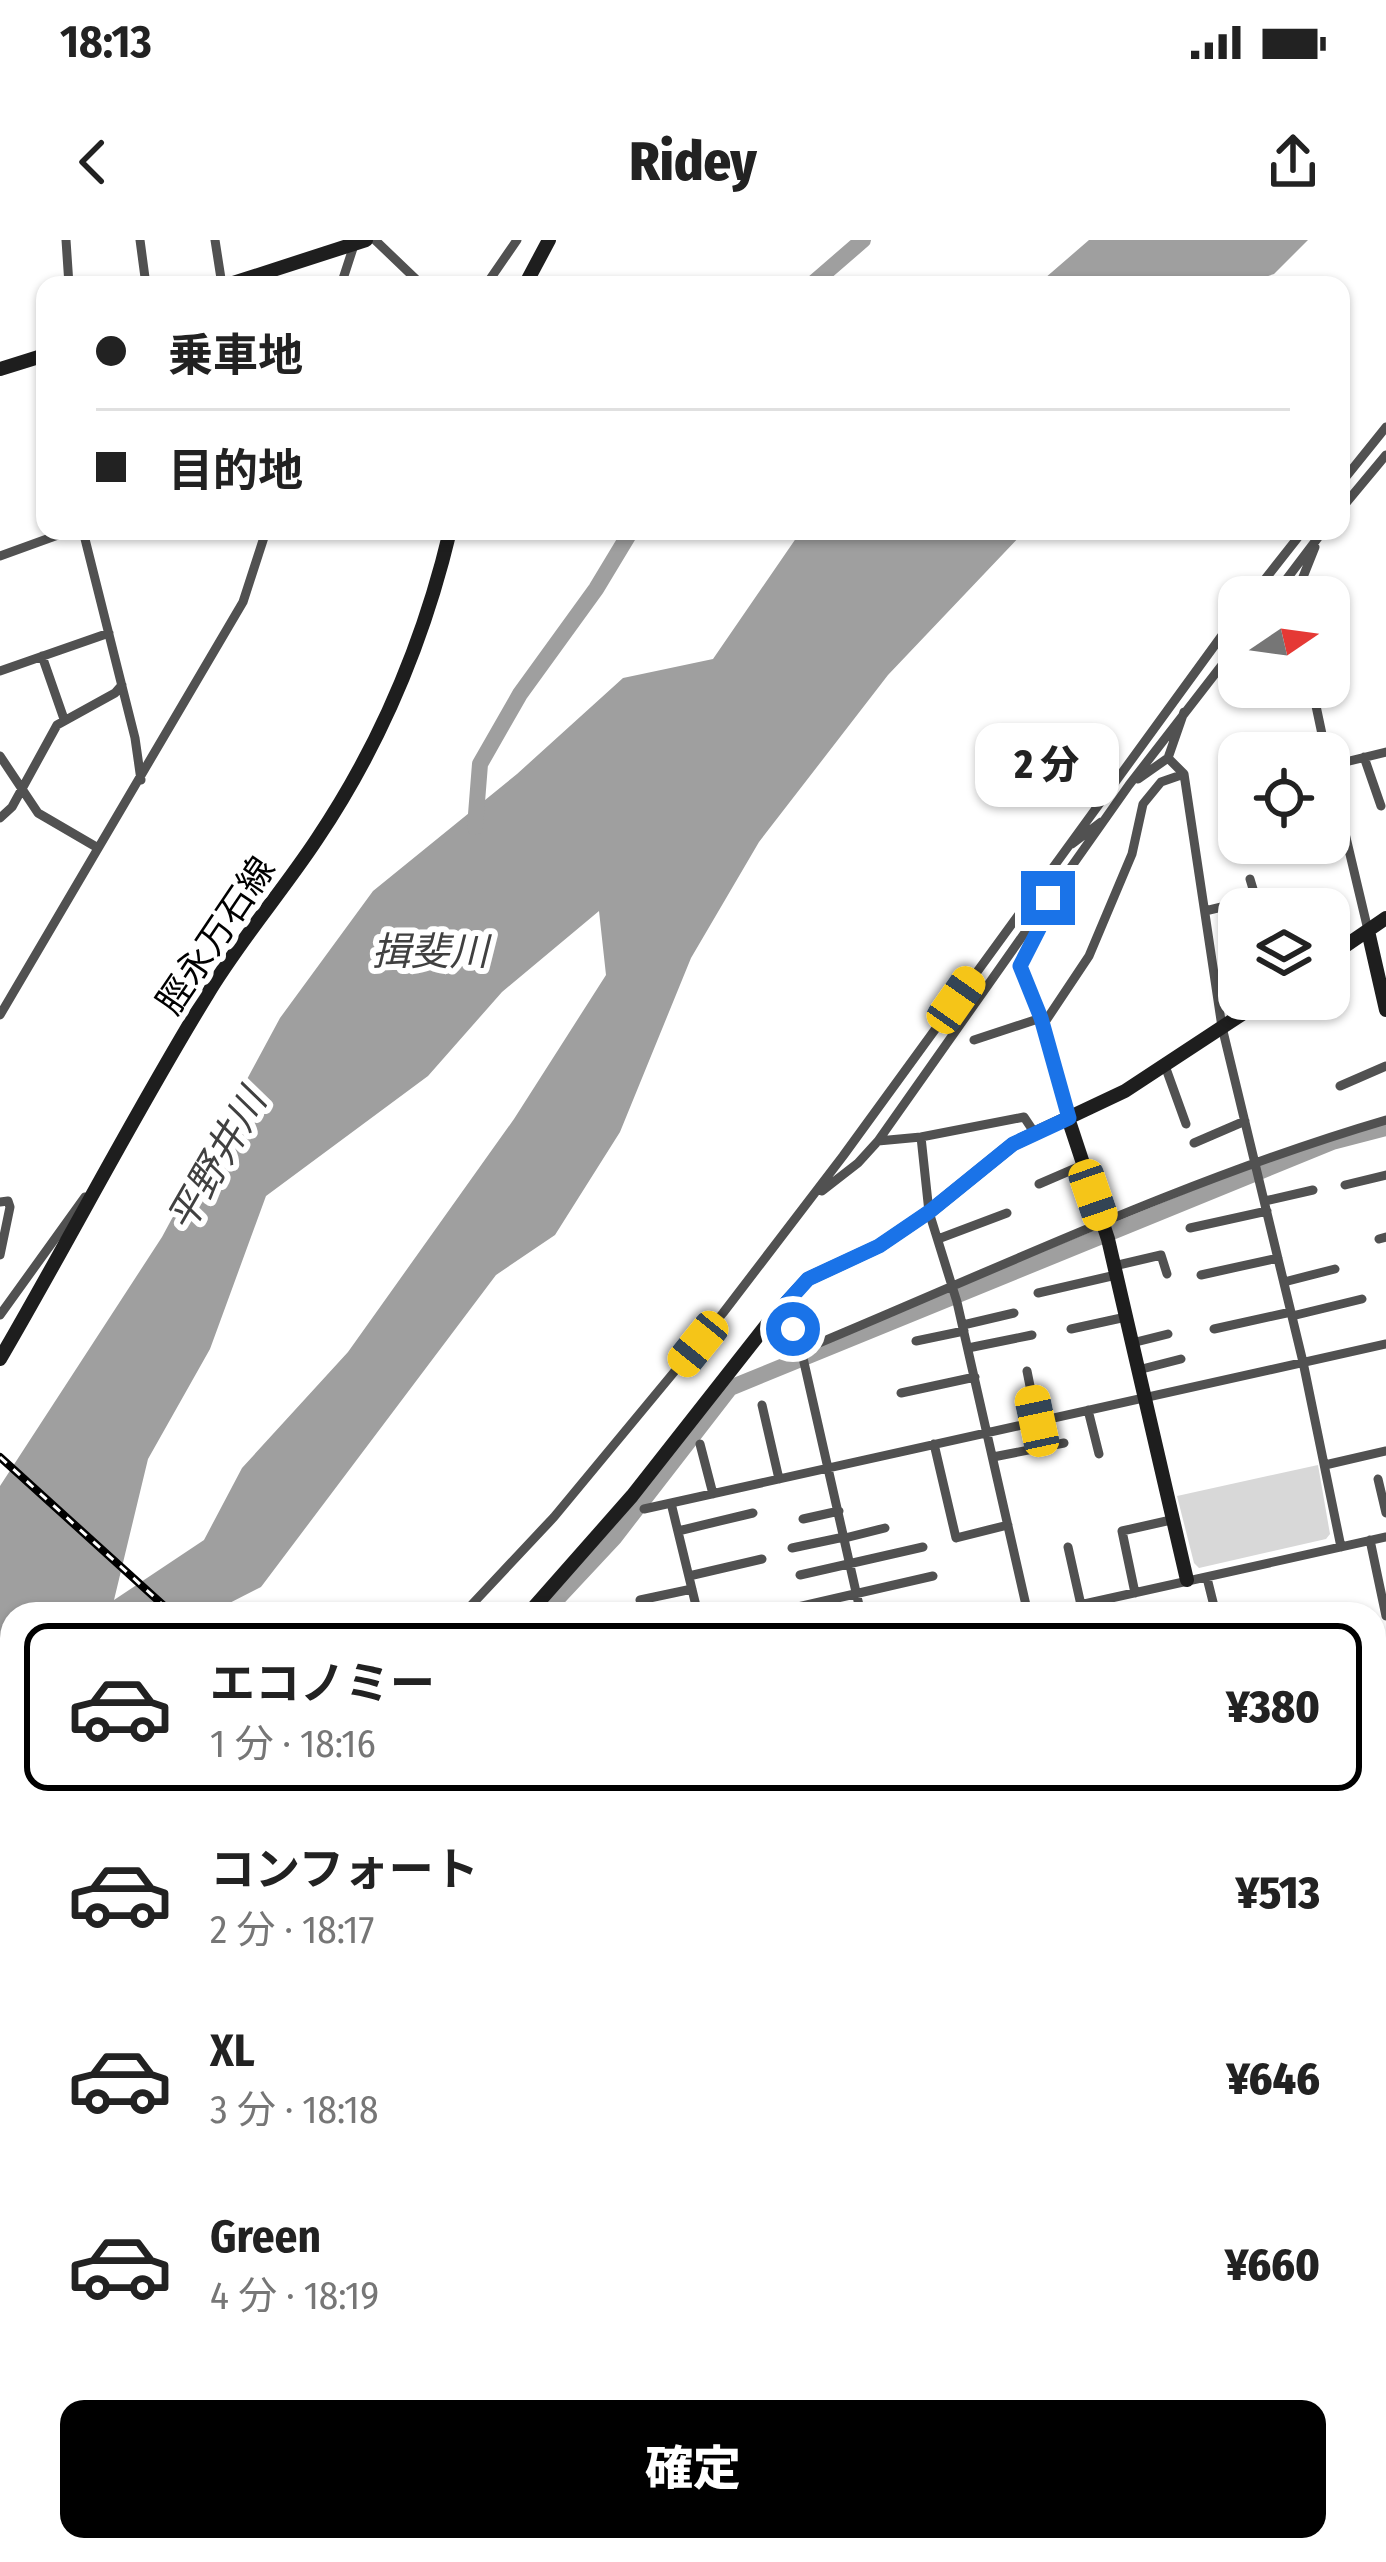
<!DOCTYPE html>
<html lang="ja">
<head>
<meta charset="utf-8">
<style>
	body { margin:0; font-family:"Fira Sans Condensed","Noto Sans JP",sans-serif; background:#f6f6f6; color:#222; height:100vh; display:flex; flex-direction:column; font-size:45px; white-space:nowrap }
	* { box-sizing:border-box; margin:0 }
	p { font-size:39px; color:#767676 }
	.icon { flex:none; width:66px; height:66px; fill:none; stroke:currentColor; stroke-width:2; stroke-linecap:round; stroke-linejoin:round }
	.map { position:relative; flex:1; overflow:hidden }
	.panel { position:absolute; left:0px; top:1362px; width:1386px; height:960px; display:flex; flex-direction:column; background:#fff; border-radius:36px 36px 0 0; box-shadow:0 3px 9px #0004 }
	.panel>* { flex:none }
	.top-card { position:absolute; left:36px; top:36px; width:1314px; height:264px; border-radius:24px; box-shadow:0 3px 9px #0004; display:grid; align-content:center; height:264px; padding:0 60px; background:#fff }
	.needle { width:78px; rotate:77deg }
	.controls { position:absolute; left:1218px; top:336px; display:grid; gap:24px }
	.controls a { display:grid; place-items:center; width:132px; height:132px; border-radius:24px; background:#fff; box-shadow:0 3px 9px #0004; font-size:60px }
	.end { position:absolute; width:54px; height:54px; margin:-27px; border:15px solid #1a73e8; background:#fff; box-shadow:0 0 0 6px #fff }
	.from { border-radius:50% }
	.bubble { position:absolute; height:84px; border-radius:24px; background:#fff; box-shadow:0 3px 9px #0004; font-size:39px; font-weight:800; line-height:84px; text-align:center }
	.car { position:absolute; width:36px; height:72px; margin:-36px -18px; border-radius:15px; box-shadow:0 0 9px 3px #0007; background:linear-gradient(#f5c518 24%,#345 0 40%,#f5c518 0 76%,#345 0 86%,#f5c518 0) }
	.top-card b { display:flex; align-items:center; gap:42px; height:114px; font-size:45px }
	.top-card b+b { border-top:3px solid #e0e0e0 }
	.top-card i { width:30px; height:30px; background:#222 }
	ul { padding:21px 0 0; list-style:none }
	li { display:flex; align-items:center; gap:36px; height:168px; margin:0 24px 18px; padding:0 36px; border:6px solid transparent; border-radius:24px }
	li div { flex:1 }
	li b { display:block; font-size:45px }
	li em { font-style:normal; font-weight:800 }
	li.on { border-color:#000 }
	li>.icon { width:108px; height:108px; stroke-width:1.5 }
	.cta { display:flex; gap:24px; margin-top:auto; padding:24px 60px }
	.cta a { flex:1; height:138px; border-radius:24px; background:#000; color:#fff; font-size:48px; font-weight:800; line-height:138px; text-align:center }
	.status { display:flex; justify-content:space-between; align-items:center; height:84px; padding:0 60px; background:#fff; direction:ltr }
	.status svg { height:33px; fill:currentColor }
	header { display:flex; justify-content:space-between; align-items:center; height:156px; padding:0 60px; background:#fff; font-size:54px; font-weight:800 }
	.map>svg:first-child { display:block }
	.green { fill:#d8d8d8 }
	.water { fill:#9f9f9f; fill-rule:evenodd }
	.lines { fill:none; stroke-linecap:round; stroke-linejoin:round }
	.stream { stroke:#9f9f9f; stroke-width:3 }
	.river { stroke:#9f9f9f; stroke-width:16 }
	.street { stroke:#515151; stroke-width:9 }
	.secondary { stroke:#1e1e1e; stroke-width:14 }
	.rail-casing { stroke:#000; stroke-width:8 }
	.rail { stroke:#fff; stroke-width:3; stroke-dasharray:9; stroke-linecap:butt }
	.route { stroke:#1a73e8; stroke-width:15 }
	.labels { text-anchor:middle; stroke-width:12; stroke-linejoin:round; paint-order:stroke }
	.street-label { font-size:36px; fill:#000; stroke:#fff }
	.water-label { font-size:39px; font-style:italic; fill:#404040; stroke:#fff }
</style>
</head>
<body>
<div class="status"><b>18:13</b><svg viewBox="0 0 49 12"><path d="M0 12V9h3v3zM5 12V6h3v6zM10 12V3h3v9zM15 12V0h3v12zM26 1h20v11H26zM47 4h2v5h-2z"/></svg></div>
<header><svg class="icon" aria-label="back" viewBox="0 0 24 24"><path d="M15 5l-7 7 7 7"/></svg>Ridey<svg class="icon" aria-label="share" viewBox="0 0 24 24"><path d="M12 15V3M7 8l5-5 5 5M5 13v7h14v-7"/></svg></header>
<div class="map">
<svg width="1386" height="2322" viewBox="0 0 1386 2322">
	<rect width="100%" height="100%" fill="#fff"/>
	<path class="green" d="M1318,1225L1330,1294L1326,1299L1199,1328L1194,1323L1177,1256Z
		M12,1544V1690L0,1699V1554Z"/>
	<path class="water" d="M1089,0H1308L1274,34L1241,45H1037Z
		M801,291H1025L888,435L759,602L691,718L620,892L555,995L496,1035L261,1347L208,1374H12V1487L0,1494V1246L162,997L280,778L373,651L517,534L623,438L713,419ZM599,671L606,735L514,879L348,1112L242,1228L204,1300L114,1360L148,1219L210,1109L266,956L428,836L502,752Z"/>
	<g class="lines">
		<path class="stream" d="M1374,1503L1386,1500
			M1374,1742L1386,1741
			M0,2298L12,2296
			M686,2322L698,2310"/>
		<path class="river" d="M811,45L863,0
			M475,587L480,524L520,454L596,349L631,291
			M543,1374L614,1298L730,1148L1332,902L1386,888
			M0,1838L12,1830"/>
		<path class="street" d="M66,0L69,45
			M140,0L146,45
			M215,0L222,45
			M375,0L422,45
			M341,45L354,5
			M486,45L517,0
			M1341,243L1386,187
			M1341,269L1386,215
			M83,291L135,498L141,540
			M0,316L69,291
			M1251,357L1303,291
			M1273,357L1323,291
			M1295,357L1315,307
			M42,416L64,479
			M0,431L109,393
			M1312,447L1326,513
			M1184,472L1168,518L1184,534L1222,787L1303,1122L1341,1307
			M0,516L38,573L98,608
			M1364,517L1381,566
			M1329,526L1368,690
			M1329,526L1386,512
			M1138,539L1168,518
			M0,578L12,567L57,485L115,453L122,445
			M1072,604L1101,582
			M1250,639L1259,669
			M1048,663L1020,726L1041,778L1068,878
			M1205,671L1255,659
			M0,775L243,362L266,291
			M1043,785L1089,716L1132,614L1143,564L1161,542L1184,534
			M974,800L1041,778
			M1164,823L1186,884
			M1340,846L1386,826
			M921,897L929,972L957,1062L1028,1374
			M878,901L921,897L1024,877L1034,892
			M1194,903L1245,881
			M1039,944L1083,925
			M1345,945L1386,935
			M822,951L858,923L878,901L1129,545L1239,403
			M1265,961L1313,950
			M0,962L8,961L10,967L0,1015
			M1190,988L1267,971
			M938,999L1007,973
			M1379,999L1386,997
			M1114,1026L1161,1015L1167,1034
			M1201,1035L1278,1018
			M1284,1042L1335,1029
			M1038,1053L1116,1035
			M781,1069L793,1089L803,1118L861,1374
			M0,1075L85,957
			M1292,1076L1362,1059
			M963,1085L1014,1073
			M1071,1089L1126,1077
			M1214,1089L1291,1072
			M916,1101L964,1091
			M1132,1103L1168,1094
			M968,1108L1032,1095
			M800,1111C993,1031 1185,939 1386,880
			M1138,1130L1181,1119
			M1027,1131L1037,1181
			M901,1153L975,1137
			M762,1165L779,1239
			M1088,1170L1099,1214
			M700,1204L713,1254
			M934,1204L956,1298L1008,1285
			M993,1217L1064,1203
			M1325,1225L1386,1211
			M1378,1239L1386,1273
			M671,1263L698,1374
			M644,1269L1386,1104
			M803,1279L839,1271
			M678,1291L753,1273
			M845,1298L885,1288
			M1370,1300L1386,1376
			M1068,1307L1081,1365
			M792,1308L844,1297
			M800,1335L923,1307
			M689,1336L762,1319
			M1207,1338L1216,1374
			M1135,1353L1122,1291L1171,1280
			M640,1360L692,1349
			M798,1367L933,1336
			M463,1374L554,1277L723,1073L843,916L1239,372
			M744,1374L751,1373
			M1039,1374L1386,1297
			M1374,1508L1386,1505
			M1374,1790L1386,1776
			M1374,2017L1386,2012
			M1374,2081L1386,2071
			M0,2304L12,2301
			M531,2310L542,2322
			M719,2310L728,2322
			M700,2322L713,2310"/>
		<path class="secondary" d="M227,45L366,0
			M525,45L549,0
			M0,129L45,115
			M1368,691L1386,770
			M1329,717L1386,678
			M1068,878L1108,999L1187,1340
			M0,1119C70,999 134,874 207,755C240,700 282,652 317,599C380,505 424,400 450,291
			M528,1374L632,1256L772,1078L808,1039L879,1006L929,972L1013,904L1125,851L1265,759
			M0,1735L12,1726
			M946,2310L961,2322"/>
		<defs>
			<path id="rail" d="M0,1217L173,1374
				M0,1735L12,1748
				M1374,1738L1386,1737
				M584,2310L596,2322"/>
		</defs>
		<use href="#rail" class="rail-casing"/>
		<use href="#rail" class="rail"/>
	</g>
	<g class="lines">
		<path class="route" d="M793,1089L781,1069L808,1039L879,1006L929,972L1013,904L1069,878L1041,778L1020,726L1046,675L1048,658"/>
	</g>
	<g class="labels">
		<g class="street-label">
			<text transform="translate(215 695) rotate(-56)" y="13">脛永万石線</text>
		</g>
		<g class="water-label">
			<text x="430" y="725">揖斐川</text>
			<text transform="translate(216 920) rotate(-60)" y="14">平野井川</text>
		</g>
	</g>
</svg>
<div class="controls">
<a><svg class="needle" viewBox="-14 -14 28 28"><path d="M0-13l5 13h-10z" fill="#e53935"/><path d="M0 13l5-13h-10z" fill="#767676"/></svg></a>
<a><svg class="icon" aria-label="locate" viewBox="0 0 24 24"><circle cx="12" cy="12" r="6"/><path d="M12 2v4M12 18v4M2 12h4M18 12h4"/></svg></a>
<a><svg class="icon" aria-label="layers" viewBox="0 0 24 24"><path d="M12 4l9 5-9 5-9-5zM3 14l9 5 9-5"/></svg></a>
</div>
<i class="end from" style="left:793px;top:1089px"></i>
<i class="end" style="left:1048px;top:658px"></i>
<div class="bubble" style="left:975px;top:483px;width:144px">2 分</div>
<i class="car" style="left:956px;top:760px;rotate:35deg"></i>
<i class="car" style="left:1093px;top:955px;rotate:161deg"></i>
<i class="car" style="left:698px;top:1104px;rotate:219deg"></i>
<i class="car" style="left:1037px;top:1181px;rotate:348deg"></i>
<div class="top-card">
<b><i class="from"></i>乗車地</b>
<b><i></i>目的地</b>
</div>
<section class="panel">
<ul>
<li class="on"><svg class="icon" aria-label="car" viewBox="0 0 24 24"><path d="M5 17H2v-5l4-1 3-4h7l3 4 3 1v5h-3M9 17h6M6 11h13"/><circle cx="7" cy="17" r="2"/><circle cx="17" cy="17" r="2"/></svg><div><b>エコノミー</b><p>1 分 · 18:16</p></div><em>¥380</em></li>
<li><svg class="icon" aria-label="car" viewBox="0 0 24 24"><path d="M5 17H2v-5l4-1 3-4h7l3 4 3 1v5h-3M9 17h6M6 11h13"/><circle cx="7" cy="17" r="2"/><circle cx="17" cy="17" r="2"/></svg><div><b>コンフォート</b><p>2 分 · 18:17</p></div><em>¥513</em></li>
<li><svg class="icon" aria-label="car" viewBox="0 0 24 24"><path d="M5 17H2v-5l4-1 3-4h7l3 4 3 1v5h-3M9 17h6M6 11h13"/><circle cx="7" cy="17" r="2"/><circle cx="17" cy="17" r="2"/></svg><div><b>XL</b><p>3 分 · 18:18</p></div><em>¥646</em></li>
<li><svg class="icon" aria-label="car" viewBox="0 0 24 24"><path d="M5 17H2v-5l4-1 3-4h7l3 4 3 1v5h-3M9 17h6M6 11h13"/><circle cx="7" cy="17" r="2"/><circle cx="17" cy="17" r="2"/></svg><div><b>Green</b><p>4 分 · 18:19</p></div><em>¥660</em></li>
</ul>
<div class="cta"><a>確定</a></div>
</section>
</div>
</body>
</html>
